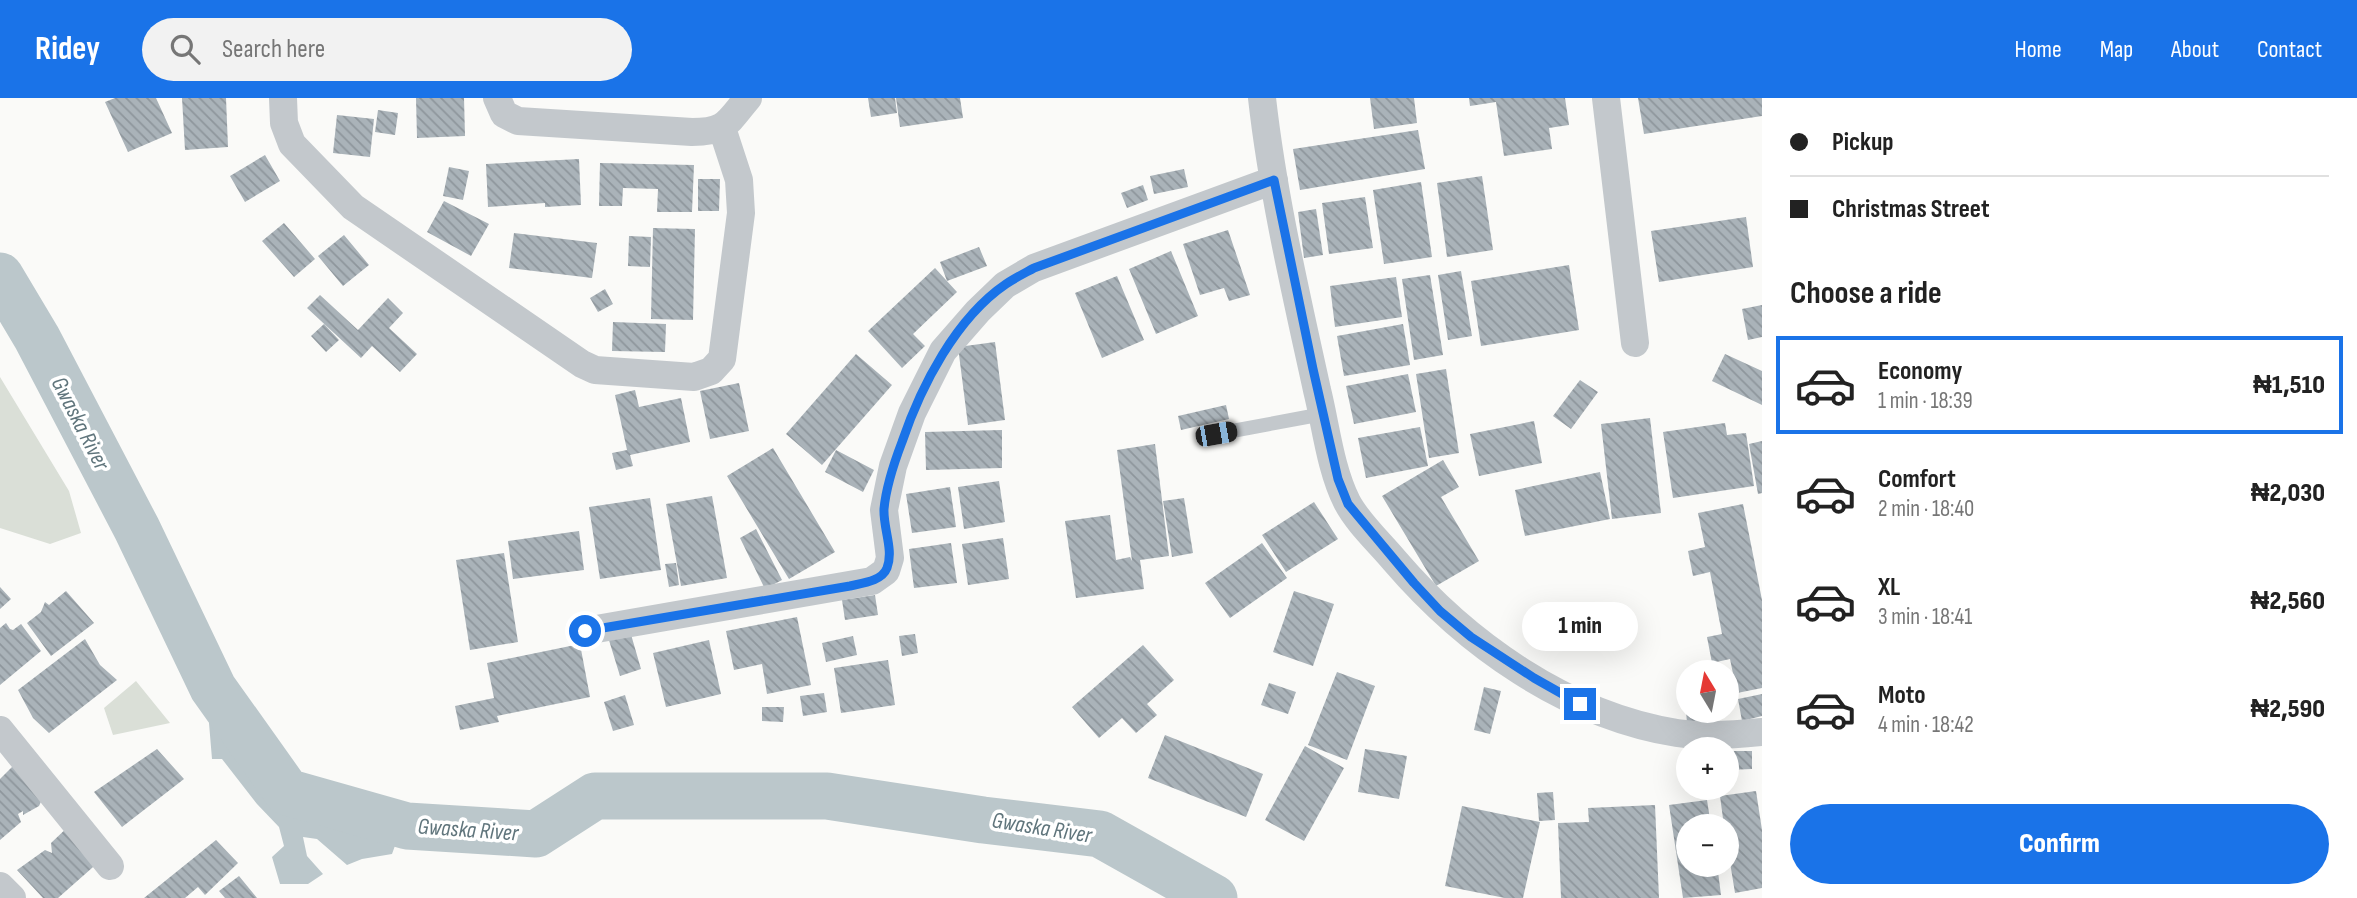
<!DOCTYPE html>
<html lang="en">
<head>
<meta charset="utf-8">
<style>
	body { margin:0; font-family:"Sofia Sans Condensed",sans-serif; background:#f2f2f2; color:#222; height:100vh; display:flex; flex-direction:column; font-size:26px; white-space:nowrap }
	* { box-sizing:border-box; margin:0 }
	p { font-size:23px; color:#767676 }
	.icon { flex:none; width:38px; height:38px; fill:none; stroke:currentColor; stroke-width:2; stroke-linecap:round; stroke-linejoin:round }
	.map { position:relative; flex:1; overflow:hidden }
	.side { display:flex; flex-direction:column; background:#fff; width:595px }
	.side>* { flex:none }
	.top-card { display:grid; align-content:center; height:154px; padding:0 28px; background:#fff }
	.needle { width:46px; rotate:350deg }
	.fabs { position:absolute; left:1676px; top:562px; display:grid; gap:14px }
	.fabs a { display:grid; place-items:center; width:63px; height:63px; border-radius:50%; background:#fff; box-shadow:0 7px 28px #0002; font-size:35px }
	.end { position:absolute; width:32px; height:32px; margin:-16px; border:9px solid #1a73e8; background:#fff; box-shadow:0 0 0 4px #fff }
	.from { border-radius:50% }
	.bubble { position:absolute; height:49px; border-radius:24px; background:#fff; box-shadow:0 7px 28px #0002; font-size:23px; font-weight:800; line-height:49px; text-align:center }
	.car { position:absolute; width:21px; height:42px; margin:-21px -10px; border-radius:9px; box-shadow:0 0 5px 2px #0007; background:linear-gradient(#222 24%,#8ab4d8 0 40%,#222 0 76%,#8ab4d8 0 86%,#222 0) }
	.top-card b { display:flex; align-items:center; gap:24px; height:66px; font-size:26px }
	.top-card b+b { border-top:2px solid #e0e0e0 }
	.top-card i { width:18px; height:18px; background:#222 }
	ul { padding:0; list-style:none }
	li { display:flex; align-items:center; gap:21px; height:98px; margin:0 14px 10px; padding:0 14px; border:4px solid transparent; border-radius:0px }
	li div { flex:1 }
	li b { display:block; font-size:26px }
	li em { font-style:normal; font-weight:800 }
	li.current { border-color:#1a73e8 }
	li>.icon { width:63px; height:63px; stroke-width:1.5 }
	h2 { padding:0 28px; font-size:32px; line-height:84px }
	.button { display:flex; gap:14px; margin-top:auto; padding:14px 28px }
	.button a { flex:1; height:80px; border-radius:42px; background:#1a73e8; color:#fff; font-size:28px; font-weight:800; line-height:80px; text-align:center }
	header { display:flex; align-items:center; gap:42px; box-sizing:border-box; height:98px; padding:0 35px; background:#1a73e8; color:#fff }
	header strong { font-size:33px }
	nav { display:flex; gap:38px; margin-inline-start:auto; font-size:24px }
	.search { width:490px; height:63px; background:#f2f2f2; display:flex; align-items:center; gap:18px; box-sizing:border-box; padding:0 24px; border-radius:38px; color:#767676; font-size:26px }
	main { display:flex; flex:1; min-height:0 }
	.map>svg:first-child { display:block }
	.green { fill:#dadfd7 }
	.water { fill:#bbc7cb }
	.lines { fill:none; stroke-linecap:round; stroke-linejoin:round }
	.river { stroke:#bbc7cb; stroke-width:47 }
	.building { fill:url(#building-back-hatch) }
	.lane { stroke:#c3c8cc; stroke-width:14 }
	.street { stroke:#c3c8cc; stroke-width:28 }
	.route { stroke:#1a73e8; stroke-width:9 }
	.labels { text-anchor:middle; stroke-width:7; stroke-linejoin:round; paint-order:stroke }
	.water-label { font-size:23px; font-style:italic; fill:#60757c; stroke:#fff }
</style>
</head>
<body>
<header>
<strong>Ridey</strong>
<div class="search"><svg class="icon" aria-label="search" viewBox="0 0 24 24"><circle cx="10" cy="10" r="6"/><path d="M15 15l6 6"/></svg>Search here</div>
<nav><a>Home</a><a>Map</a><a>About</a><a>Contact</a></nav>
</header>
<main>
<div class="map">
<svg width="1762" height="800" viewBox="0 0 1762 800">
	<defs>
		<pattern id="building-back-hatch" width="6" height="6" patternUnits="userSpaceOnUse" patternTransform="scale(1.75)"><rect width="6" height="6" fill="#aab3b9"/><path d="M-1 5l2 2M0 0l6 6M5-1l2 2" fill="none" stroke="#8e969c"/></pattern>
	</defs>
	<rect width="100%" height="100%" fill="#fafaf8"/>
	<path class="green" d="M0,279L69,393L81,435L50,446L0,430Z
		M136,583L170,625L113,637L104,610Z"/>
	<path class="water" d="M221,613L285,702L401,731L392,756L362,761L347,767L317,741L303,739L307,758L323,776L308,786H280L272,759L284,748L279,729L257,706L222,661H212L209,625Z"/>
	<g class="lines">
		<path class="river" d="M0,178L37,240L137,431L213,590L287,694L407,728L536,736L595,698H827L983,722L1100,736L1214,800"/>
	</g>
	<path class="building" d="M115,0H156L172,35L128,54L105,4Z
		M182,0H226L228,49L185,52Z
		M416,0H464L465,38L417,40Z
		M868,0H895L897,15L871,19Z
		M896,0H960L963,20L900,29Z
		M1370,0H1414L1417,25L1374,31Z
		M1469,0H1565L1569,27L1549,30L1552,51L1504,58L1496,4L1470,8Z
		M1638,0H1762V18L1644,36Z
		M378,12L398,15L395,37L375,34Z
		M337,17L374,21L370,59L333,55Z
		M1418,32L1425,71L1300,92L1293,51Z
		M265,57L280,83L245,104L230,78Z
		M579,61L581,107L545,109V105L488,109L486,66Z
		M600,65L694,67L692,114H657L658,91L623,90L622,108H599Z
		M449,69L469,73L463,102L443,98Z
		M1184,71L1188,89L1154,96L1150,78Z
		M1482,78L1493,152L1447,159L1437,85Z
		M698,81H720L719,113H698Z
		M1421,84L1432,159L1384,166L1373,92Z
		M1143,87L1148,102L1127,110L1121,95Z
		M1365,99L1373,150L1329,156L1322,105Z
		M444,103L489,126L471,158L427,134Z
		M1316,111L1323,157L1304,160L1298,114Z
		M1746,119L1753,169L1659,184L1651,133Z
		M284,125L315,161L294,179L262,143Z
		M653,130L695,131L693,222L651,221Z
		M1228,132L1250,197L1229,203L1224,190L1200,197L1183,146Z
		M514,135L597,145L592,180L509,170Z
		M344,137L369,167L343,188L318,158Z
		M629,138L651,139L650,169L628,168Z
		M979,149L987,168L947,183L940,164Z
		M1171,153L1198,218L1156,236L1129,171Z
		M1569,167L1579,232L1481,248L1471,183Z
		M935,170L957,194L913,236L925,248L902,270L868,233Z
		M1461,173L1472,238L1448,242L1438,177Z
		M1430,177L1443,257L1414,262L1402,181Z
		M1117,178L1144,242L1102,260L1075,195Z
		M1396,179L1402,219L1335,229L1330,188Z
		M605,191L613,206L598,214L590,200Z
		M320,197L358,232L388,200L403,215L389,230L417,256L400,274L372,248L361,260L307,210Z
		M1762,207V239L1748,242L1742,211Z
		M613,224L666,226L665,254L612,253Z
		M324,226L339,242L326,254L311,238Z
		M1403,226L1410,267L1344,278L1337,238Z
		M995,244L1005,322L968,327L958,249Z
		M856,256L892,287L822,367L786,336Z
		M1725,256L1762,273V307L1712,283Z
		M1446,271L1459,355L1429,360L1416,276Z
		M1408,276L1416,314L1354,326L1346,288Z
		M1580,282L1598,294L1571,331L1553,318Z
		M739,285L749,333L710,341L700,293Z
		M635,292L639,309L681,300L690,344L630,357L633,368L616,372L612,355L627,352L615,297Z
		M1226,307L1229,321L1181,332L1178,318Z
		M1650,320L1661,415L1612,421L1601,326Z
		M1534,323L1542,365L1479,378L1470,336Z
		M1725,325L1727,337L1746,335L1754,388L1673,400L1663,334Z
		M1420,329L1428,368L1366,380L1358,340Z
		M1002,332V370L926,372L925,334Z
		M1762,343V395L1758,396L1749,346Z
		M1155,346L1169,458L1140,462L1144,491L1076,500L1065,423L1110,417L1116,462L1130,459L1132,463L1117,352Z
		M773,350L835,454L789,481L727,378Z
		M836,352L874,372L863,394L825,374Z
		M1443,362L1459,389L1441,399L1479,463L1436,488L1382,398Z
		M1600,374L1610,421L1525,438L1515,392Z
		M999,383L1005,424L964,431L958,389Z
		M950,389L956,429L912,435L906,396Z
		M712,398L727,480L681,488L666,406Z
		M650,400L661,472L600,481L589,409Z
		M1184,400L1193,455L1172,459L1163,403Z
		M1314,404L1338,441L1286,474L1262,437Z
		M1743,406L1762,502V590L1737,595L1730,561L1712,565L1707,539L1722,536L1710,474L1693,478L1688,453L1705,449L1698,415Z
		M756,431L782,482L765,491L740,440Z
		M579,433L584,472L513,481L508,443Z
		M1003,440L1009,481L968,487L962,446Z
		M951,445L957,485L914,490L909,451Z
		M1262,445L1287,480L1230,520L1205,485Z
		M504,455L518,544L470,552L456,462Z
		M676,465L679,487L669,489L665,466Z
		M0,489L11,501L0,511Z
		M66,493L94,525L51,558L27,525L41,514L45,504L49,507Z
		M1294,493L1334,506L1313,568L1273,554Z
		M875,497L878,517L845,522L842,502Z
		M797,519L811,587L767,596L762,566L734,572L726,533Z
		M6,525L10,531L13,532L21,526L41,553L0,587V530Z
		M630,533L641,571L620,578L608,539Z
		M915,536L918,555L902,558L899,538Z
		M853,538L857,557L826,564L822,545Z
		M85,541L100,567L117,582L49,635L33,620L18,592Z
		M709,542L721,596L666,609L653,555Z
		M580,546L590,599L497,618L499,624L460,632L455,608L494,600L487,565Z
		M1143,547L1174,582L1147,606L1157,617L1136,635L1122,620L1099,640L1072,609Z
		M888,562L895,607L841,615L834,570Z
		M1337,574L1375,588L1347,662L1308,647Z
		M1269,585L1296,594L1288,616L1261,607Z
		M1484,589L1501,593L1490,636L1474,632Z
		M824,595L827,614L803,618L800,598Z
		M1762,596V618L1742,623L1738,601Z
		M625,597L634,627L613,633L604,604Z
		M1685,601H1689V612H1705L1706,623L1687,625Z
		M762,609H784L783,624L762,623Z
		M1165,637L1263,676L1246,719L1148,680Z
		M1305,648L1344,670L1304,743L1265,722Z
		M157,651L184,681L122,729L94,694Z
		M1365,651L1407,658L1399,701L1358,694Z
		M1727,653H1752V671L1727,672Z
		M18,663L45,695L39,708L23,717V713L18,716L21,724L0,742V681Z
		M1756,693L1762,732V790L1735,795L1727,746V728H1724L1720,698Z
		M1553,694L1555,722L1539,723L1537,695Z
		M1707,702L1711,728H1689V766H1717L1721,797L1683,800L1669,707Z
		M1655,707L1659,800H1561L1558,725L1589,724L1588,710Z
		M1462,708L1540,724L1523,800H1505L1445,788Z
		M72,725L101,762L58,800H43L17,772L45,752L52,755L51,745Z
		M216,742L238,765L205,797L198,789L185,800H144Z
		M239,778L257,800H225L219,793Z"/>
	<g class="lines">
		<path class="lane" d="M1216,336L1323,316"/>
		<path class="street" d="M283,0L284,25L292,46L353,109L582,266L595,272L694,279L711,273L722,261L741,115L739,82L722,30
			M497,0L504,16L518,23L692,34C726,34 727,25 748,0
			M1262,0C1273,98 1296,196 1317,292C1326,328 1330,370 1347,404C1358,425 1379,444 1394,462C1466,546 1566,617 1677,635C1705,639 1734,637 1762,634
			M1606,0L1635,245
			M585,533L872,483L886,473L890,460L884,412L893,368L912,315L943,253L978,213L1005,187L1034,170L1274,82
			M0,632L110,768
			M0,788L12,800"/>
	</g>
	<g class="lines">
		<path class="route" d="M585,533L850,488C863,485 882,483 887,470C894,452 883,430 884,411C886,389 894,365 902,344C921,288 956,220 1006,186C1015,180 1025,175 1034,170L1274,82L1313,271L1338,381L1348,406L1414,485L1440,513L1471,539L1534,580L1580,606"/>
	</g>
	<g class="labels">
		<g class="water-label">
			<text transform="translate(81 325) rotate(63)" y="8">Gwaska River</text>
			<text transform="translate(1042 729) rotate(9)" y="8">Gwaska River</text>
			<text transform="translate(468 731) rotate(4)" y="8">Gwaska River</text>
		</g>
	</g>
</svg>
<div class="fabs">
<a><svg class="needle" viewBox="-14 -14 28 28"><path d="M0-13l5 13h-10z" fill="#e53935"/><path d="M0 13l5-13h-10z" fill="#767676"/></svg></a>
<a>+</a>
<a>−</a>
</div>
<i class="end from" style="left:585px;top:533px"></i>
<i class="end" style="left:1580px;top:606px"></i>
<div class="bubble" style="left:1522px;top:504px;width:116px">1 min</div>
<i class="car" style="left:1216px;top:336px;rotate:80deg"></i>
</div>
<section class="side">
<div class="top-card">
<b><i class="from"></i>Pickup</b>
<b><i></i>Christmas Street</b>
</div>
<h2>Choose a ride</h2>
<ul>
<li class="current"><svg class="icon" aria-label="car" viewBox="0 0 24 24"><path d="M5 17H2v-5l4-1 3-4h7l3 4 3 1v5h-3M9 17h6M6 11h13"/><circle cx="7" cy="17" r="2"/><circle cx="17" cy="17" r="2"/></svg><div><b>Economy</b><p>1 min · 18:39</p></div><em>₦1,510</em></li>
<li><svg class="icon" aria-label="car" viewBox="0 0 24 24"><path d="M5 17H2v-5l4-1 3-4h7l3 4 3 1v5h-3M9 17h6M6 11h13"/><circle cx="7" cy="17" r="2"/><circle cx="17" cy="17" r="2"/></svg><div><b>Comfort</b><p>2 min · 18:40</p></div><em>₦2,030</em></li>
<li><svg class="icon" aria-label="car" viewBox="0 0 24 24"><path d="M5 17H2v-5l4-1 3-4h7l3 4 3 1v5h-3M9 17h6M6 11h13"/><circle cx="7" cy="17" r="2"/><circle cx="17" cy="17" r="2"/></svg><div><b>XL</b><p>3 min · 18:41</p></div><em>₦2,560</em></li>
<li><svg class="icon" aria-label="car" viewBox="0 0 24 24"><path d="M5 17H2v-5l4-1 3-4h7l3 4 3 1v5h-3M9 17h6M6 11h13"/><circle cx="7" cy="17" r="2"/><circle cx="17" cy="17" r="2"/></svg><div><b>Moto</b><p>4 min · 18:42</p></div><em>₦2,590</em></li>
</ul>
<div class="button"><a>Confirm</a></div>
</section>
</main>
</body>
</html>
